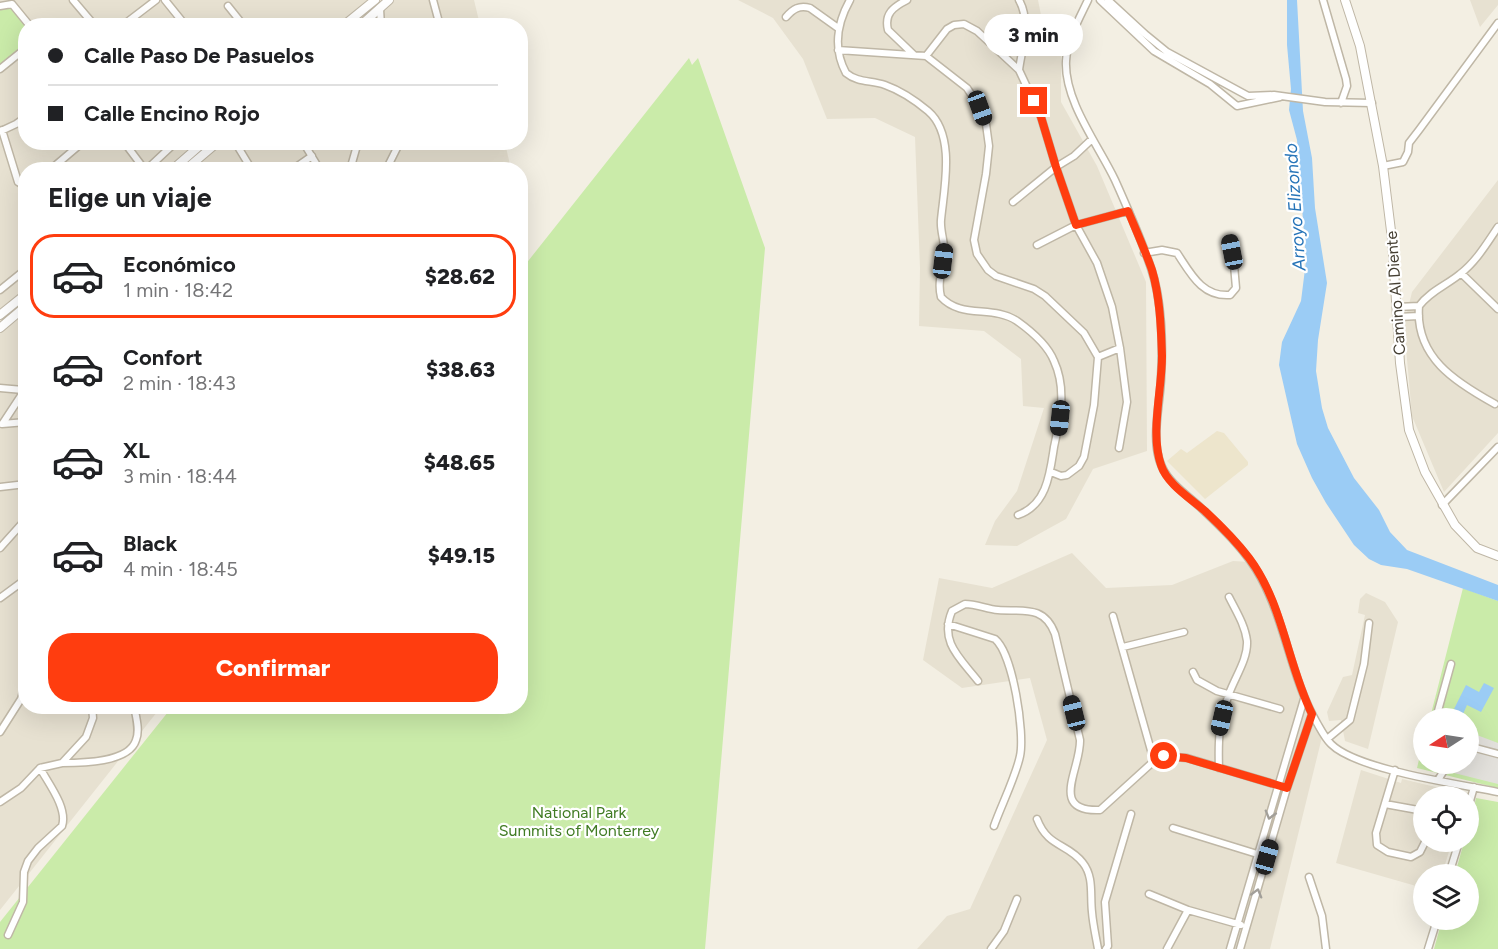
<!DOCTYPE html>
<html lang="es">
<head>
<meta charset="utf-8">
<style>
	body { margin:0; font-family:Figtree,sans-serif; background:#f6f6f6; color:#202124; height:100vh; display:flex; flex-direction:column; font-size:22px; white-space:nowrap }
	* { box-sizing:border-box; margin:0 }
	p { font-size:20px; color:#757577 }
	.icon { flex:none; width:33px; height:33px; fill:none; stroke:currentColor; stroke-width:2; stroke-linecap:round; stroke-linejoin:round }
	.map { position:relative; flex:1; overflow:hidden }
	.panel { position:absolute; left:18px; top:162px; width:510px; height:552px; display:flex; flex-direction:column; background:#fff; border-radius:24px; box-shadow:0 6px 24px #0002 }
	.panel>* { flex:none }
	.top-card { position:absolute; left:18px; top:18px; width:510px; height:132px; border-radius:24px; box-shadow:0 6px 24px #0002; display:grid; align-content:center; height:132px; padding:0 30px; background:#fff }
	.needle { width:39px; rotate:258deg }
	.buttons { position:absolute; left:1413px; top:708px; display:grid; gap:12px }
	.buttons a { display:grid; place-items:center; width:66px; height:66px; border-radius:50%; background:#fff; box-shadow:0 6px 24px #0002; font-size:30px }
	.end { position:absolute; width:27px; height:27px; margin:-14px; border:8px solid #ff3d0f; background:#fff; box-shadow:0 0 0 3px #fff }
	.from { border-radius:50% }
	.bubble { position:absolute; height:42px; border-radius:21px; background:#fff; box-shadow:0 6px 24px #0002; font-size:20px; font-weight:800; line-height:42px; text-align:center }
	.car { position:absolute; width:18px; height:36px; margin:-18px -9px; border-radius:8px; box-shadow:0 0 4px 2px #0007; background:linear-gradient(#222 24%,#8ab4d8 0 40%,#222 0 76%,#8ab4d8 0 86%,#222 0) }
	.top-card b { display:flex; align-items:center; gap:21px; height:57px; font-size:22px }
	.top-card b+b { border-top:2px solid #e0e0e0 }
	.top-card i { width:15px; height:15px; background:#202124 }
	ul { padding:0; list-style:none }
	li { display:flex; align-items:center; gap:18px; height:84px; margin:0 12px 9px; padding:0 18px; border:3px solid transparent; border-radius:24px }
	li div { flex:1 }
	li b { display:block; font-size:22px }
	li em { font-style:normal; font-weight:800 }
	li.selected { border-color:#ff3d0f }
	li>.icon { width:54px; height:54px; stroke-width:1.5 }
	h2 { padding:0 30px; font-size:27px; line-height:72px }
	.primary-button { display:flex; gap:12px; margin-top:auto; padding:12px 30px }
	.primary-button a { flex:1; height:69px; border-radius:24px; background:#ff3d0f; color:#fff; font-size:24px; font-weight:800; line-height:69px; text-align:center }
	.map>svg:first-child { display:block }
	.residential { fill:#e7e1d1 }
	.education { fill:#ede5cc }
	.green { fill:#caeba9 }
	.parking { fill:#e3e1dc }
	.water { fill:#9bccf5 }
	.lines { fill:none; stroke-linecap:round; stroke-linejoin:round }
	.minor-casing { stroke:#bfb7a6; stroke-width:9 }
	.tertiary-casing { stroke:#bfb7a6; stroke-width:10 }
	.minor { stroke:#fff; stroke-width:6 }
	.tertiary { stroke:#fff; stroke-width:8 }
	.oneway { stroke:#a29f99 }
	.route { stroke:#ff3d0f; stroke-width:8 }
	.labels { text-anchor:middle; stroke-width:4.5; stroke-linejoin:round; paint-order:stroke }
	.street-label { font-size:16px; fill:#453f33; stroke:#fff }
	.park-label { font-size:16px; fill:#407b23; stroke:#fff }
	.water-label { font-size:18px; font-style:italic; fill:#2674b8; stroke:#fff }
</style>
</head>
<body>
<div class="map">
<svg width="1498" height="949" viewBox="0 0 1498 949">
	<rect width="100%" height="100%" fill="#f3efe3"/>
	<path class="residential" d="M0,0H474L480,25L26,26V142L505,143L511,169L26,170V706L161,707L0,910Z
		M738,0H1038L1042,20L1061,33V102L1097,166L1146,282L1147,451L1093,469L1066,519L1017,546L985,545L995,521L1017,491L1044,408L1023,406L1021,359L984,331L919,326L920,268L915,137L875,118L827,119L803,59L773,18Z
		M1470,0H1498V5L1480,27Z
		M1498,180V433L1444,492L1412,416L1404,325L1412,292Z
		M1072,553L1106,588L1172,585L1233,561L1250,562L1262,583L1322,737L1270,949H917L947,916L970,909L1047,740L1030,678L962,688L923,660L939,578L992,588Z
		M1366,593L1385,602L1398,622L1368,749L1345,741L1341,720L1329,721L1327,712L1343,677L1352,675L1365,615L1358,613L1360,599Z
		M1361,770L1401,783L1402,779L1461,793L1462,796H1424V842H1452L1442,874H1424L1423,888L1336,863Z"/>
	<path class="education" d="M1217,431L1224,433L1248,462V465L1205,499L1167,461L1181,449L1187,453Z"/>
	<path class="green" d="M15,6L30,25L26,26L25,48L0,69V9Z
		M689,58L692,65L698,58L765,248L705,949H0V922L172,707L520,706L521,270Z
		M1463,588L1498,601V788L1417,768L1423,743L1424,764H1468V718H1430Z
		M1476,798L1498,802V949H1434L1442,920H1468V874H1455L1464,842H1468L1469,826Z"/>
	<path class="parking" d="M1469,732L1498,743V784L1438,769L1441,764H1468Z"/>
	<path class="water" d="M1287,0H1297L1303,111L1312,158L1315,208L1327,283L1318,340L1316,371L1322,408L1328,428L1354,478L1379,510L1390,532L1407,550L1498,585V601L1407,569L1381,565L1369,559L1354,545L1326,503L1312,478L1297,444L1279,365L1282,342L1301,301L1306,261L1297,140L1289,110L1291,89L1287,45Z
		M1484,683L1494,688L1481,712L1467,705L1463,714L1454,709L1466,685L1479,692Z"/>
	<g class="lines">
		<defs>
			<path id="minor" d="M73,0L95,26
				M165,0L186,26
				M433,0L440,26
				M850,0C837,23 833,49 846,73C858,83 871,80 885,85C899,90 916,101 928,111C956,135 944,188 941,220C940,231 945,242 944,252C943,268 937,282 941,297C961,319 993,305 1017,321C1031,331 1048,346 1054,361C1067,389 1060,419 1054,447C1050,473 1047,505 1018,515
				M907,0C893,7 884,14 888,30L914,55
				M1088,0C1079,19 1067,40 1066,61C1064,101 1099,146 1115,180C1128,209 1141,239 1151,268C1162,300 1163,345 1161,378C1160,406 1150,441 1162,467C1169,483 1187,495 1200,507C1222,528 1247,551 1261,578C1286,624 1291,678 1317,723C1321,730 1325,738 1331,744C1357,770 1459,784 1498,792
				M1100,0L1154,51L1210,84L1237,106L1280,97
				M1108,0L1145,34L1167,52L1248,96L1274,95L1325,102L1372,103
				M1323,0L1346,79L1347,86L1341,103
				M0,6L12,4L30,26
				M228,6L244,26
				M380,9L381,26
				M786,17C793,9 799,5 810,8L838,28
				M122,26L156,0
				M838,50L926,56L967,88L980,108L986,124L989,146L986,174L974,240L977,254L988,270L996,276L1034,289L1045,296L1084,333L1098,357L1094,405L1084,457L1079,466L1067,475L1061,476L1051,472
				M926,56L947,29L954,25L964,24L977,31L1019,70L1041,117L1056,167L1076,225L1097,263L1112,307L1120,348L1127,402L1119,448
				M0,69L26,48
				M1019,70C1022,48 1031,21 1019,0
				M2,130L18,182L26,187
				M1,131L16,124L26,117
				M124,142L145,170
				M235,142L252,170
				M303,142L320,170
				M1383,166L1403,162L1408,152L1409,143L1419,130L1498,23
				M50,170L83,142
				M146,170L176,142
				M292,170L312,156
				M350,170L358,142
				M386,170L400,142
				M1013,202L1056,167L1074,156L1091,140
				M1037,245L1076,225L1128,211
				M1144,253L1162,250L1177,253C1191,274 1202,297 1230,295L1236,288L1234,265L1230,240
				M1462,274L1498,309
				M0,290L26,269
				M1419,306C1415,357 1455,382 1495,404
				M1397,307L1419,306C1430,291 1447,285 1460,274C1476,262 1487,243 1498,227
				M1397,317L1419,316
				M1098,357L1120,348
				M0,388L23,390
				M3,423L26,388
				M2,424L26,422
				M0,487L26,484
				M1442,505L1498,447
				M0,548L26,519
				M0,598L26,579
				M1113,616L1154,761
				M948,624L995,639C1013,654 1025,733 1020,756C1016,776 1001,806 994,826
				M1123,647L1184,632
				M1193,672L1197,680L1217,691L1280,709
				M978,681C960,658 939,642 952,611L965,604C976,604 987,609 998,610C1021,612 1044,604 1055,634L1080,740C1081,769 1048,812 1100,810L1154,761L1164,756L1187,758L1287,788
				M1436,718L1451,664
				M0,732L21,699L26,681
				M1327,739L1350,720L1364,664L1369,623
				M1468,746L1498,754
				M62,763C81,763 129,763 136,740C140,730 136,717 134,706
				M1219,768C1218,739 1219,721 1229,694C1235,677 1248,659 1247,641C1245,625 1236,611 1229,597
				M1395,770L1376,833L1377,845L1388,852L1411,857L1420,852L1425,842
				M1438,780L1448,764
				M0,802L21,788L40,768L62,763L86,737L93,718L92,706
				M1385,804L1418,810L1424,814
				M1468,808L1474,787
				M1037,819C1048,848 1068,843 1083,863C1094,877 1090,895 1092,912C1093,925 1096,937 1098,949
				M1173,828L1267,857
				M1449,874L1459,842
				M1309,877L1322,916L1326,949
				M1149,894L1188,910L1241,925
				M8,935L23,902L24,872L28,861L38,848L62,826C68,808 48,783 40,768
				M991,949L1004,931L1017,899
				M1106,949L1108,946L1105,902L1131,814
				M1167,949L1188,910
				M1230,949L1304,699
				M1240,949L1287,788L1312,714
				M1428,949L1437,920"/>
			<path id="tertiary" d="M1345,0L1360,46L1383,166L1392,239L1400,363L1409,430L1425,472L1455,525L1477,548L1498,556
				M343,26L375,0
				M360,26L389,0
				M172,170L204,142
				M185,170L218,142
				M0,315L26,294
				M0,328L26,306"/>
		</defs>
		<use href="#minor" class="minor-casing"/>
		<use href="#tertiary" class="tertiary-casing"/>
		<use href="#minor" class="minor"/>
		<use href="#tertiary" class="tertiary"/>
	</g>
	<defs><path id="oneway-chevron" d="M-2-3.5L2.5 0L-2 3.5" fill="none" stroke-width="1.6" stroke-linecap="round" stroke-linejoin="round" transform="scale(1.5)"/></defs>
	<g class="oneway">
		<use href="#oneway-chevron" transform="translate(1270 815) rotate(106)"/>
		<use href="#oneway-chevron" transform="translate(1257 893) rotate(-74)"/>
	</g>
	<g class="lines">
		<path class="route" d="M1034,101L1041,117L1056,167L1076,225L1128,211C1136,230 1145,250 1152,270C1160,297 1161,328 1162,356C1162,390 1150,433 1161,465C1167,484 1190,498 1205,511C1220,525 1236,541 1249,558C1283,603 1287,663 1312,714L1287,788L1186,758L1164,756"/>
	</g>
	<g class="labels">
		<g class="street-label">
			<text transform="translate(1395 293) rotate(-94)" y="6">Camino Al Diente</text>
		</g>
		<g class="park-label">
			<text x="579" y="818">National Park<tspan x="579" dy="18">Summits of Monterrey</tspan></text>
		</g>
		<g class="water-label">
			<text transform="translate(1295 207) rotate(-94)" y="6">Arroyo Elizondo</text>
		</g>
	</g>
</svg>
<div class="buttons">
<a><svg class="needle" viewBox="-14 -14 28 28"><path d="M0-13l5 13h-10z" fill="#e53935"/><path d="M0 13l5-13h-10z" fill="#757577"/></svg></a>
<a><svg class="icon" aria-label="locate" viewBox="0 0 24 24"><circle cx="12" cy="12" r="6"/><path d="M12 2v4M12 18v4M2 12h4M18 12h4"/></svg></a>
<a><svg class="icon" aria-label="layers" viewBox="0 0 24 24"><path d="M12 4l9 5-9 5-9-5zM3 14l9 5 9-5"/></svg></a>
</div>
<i class="end from" style="left:1164px;top:756px"></i>
<i class="end" style="left:1034px;top:101px"></i>
<div class="bubble" style="left:984px;top:14px;width:99px">3 min</div>
<i class="car" style="left:980px;top:108px;rotate:160deg"></i>
<i class="car" style="left:1232px;top:252px;rotate:349deg"></i>
<i class="car" style="left:943px;top:261px;rotate:7deg"></i>
<i class="car" style="left:1060px;top:418px;rotate:186deg"></i>
<i class="car" style="left:1074px;top:713px;rotate:346deg"></i>
<i class="car" style="left:1222px;top:718px;rotate:193deg"></i>
<i class="car" style="left:1267px;top:857px;rotate:16deg"></i>
<div class="top-card">
<b><i class="from"></i>Calle Paso De Pasuelos</b>
<b><i></i>Calle Encino Rojo</b>
</div>
<section class="panel">
<h2>Elige un viaje</h2>
<ul>
<li class="selected"><svg class="icon" aria-label="car" viewBox="0 0 24 24"><path d="M5 17H2v-5l4-1 3-4h7l3 4 3 1v5h-3M9 17h6M6 11h13"/><circle cx="7" cy="17" r="2"/><circle cx="17" cy="17" r="2"/></svg><div><b>Económico</b><p>1 min · 18:42</p></div><em>$28.62</em></li>
<li><svg class="icon" aria-label="car" viewBox="0 0 24 24"><path d="M5 17H2v-5l4-1 3-4h7l3 4 3 1v5h-3M9 17h6M6 11h13"/><circle cx="7" cy="17" r="2"/><circle cx="17" cy="17" r="2"/></svg><div><b>Confort</b><p>2 min · 18:43</p></div><em>$38.63</em></li>
<li><svg class="icon" aria-label="car" viewBox="0 0 24 24"><path d="M5 17H2v-5l4-1 3-4h7l3 4 3 1v5h-3M9 17h6M6 11h13"/><circle cx="7" cy="17" r="2"/><circle cx="17" cy="17" r="2"/></svg><div><b>XL</b><p>3 min · 18:44</p></div><em>$48.65</em></li>
<li><svg class="icon" aria-label="car" viewBox="0 0 24 24"><path d="M5 17H2v-5l4-1 3-4h7l3 4 3 1v5h-3M9 17h6M6 11h13"/><circle cx="7" cy="17" r="2"/><circle cx="17" cy="17" r="2"/></svg><div><b>Black</b><p>4 min · 18:45</p></div><em>$49.15</em></li>
</ul>
<div class="primary-button"><a>Confirmar</a></div>
</section>
</div>
</body>
</html>
